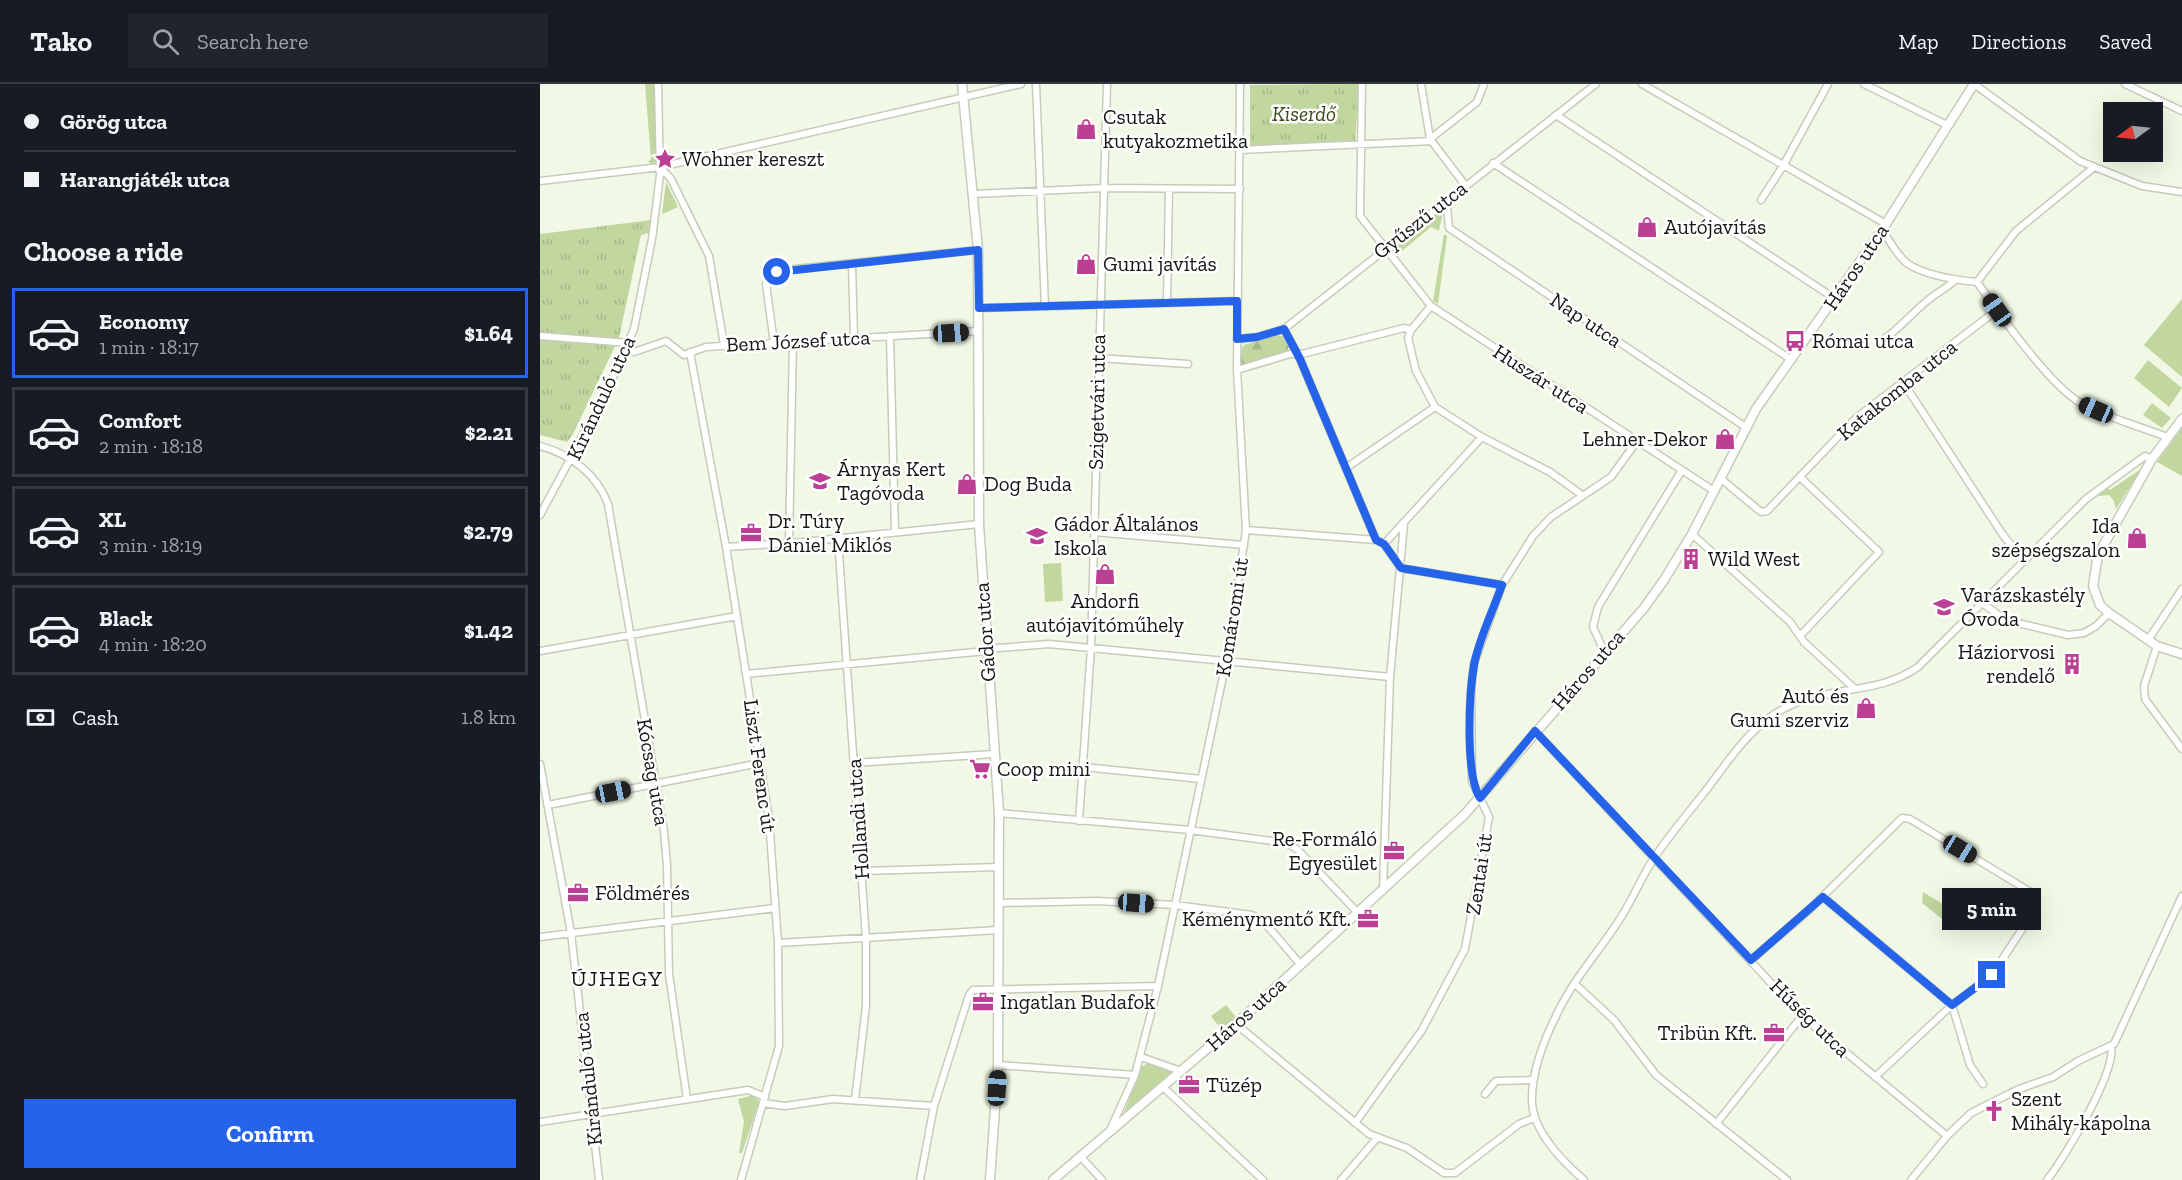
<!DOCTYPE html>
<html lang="en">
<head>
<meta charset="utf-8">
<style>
	body { margin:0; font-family:"Zilla Slab",serif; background:#20242c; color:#f1f3f6; height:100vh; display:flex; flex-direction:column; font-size:22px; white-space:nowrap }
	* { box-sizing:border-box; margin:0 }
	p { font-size:20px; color:#9ea1a6 }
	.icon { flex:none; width:33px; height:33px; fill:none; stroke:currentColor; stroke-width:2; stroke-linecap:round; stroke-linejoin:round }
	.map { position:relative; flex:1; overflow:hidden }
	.panel { display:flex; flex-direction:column; background:#171b24; width:540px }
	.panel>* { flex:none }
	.banner { display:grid; align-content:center; height:132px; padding:0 24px; background:#171b24 }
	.needle { width:39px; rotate:255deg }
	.tools { position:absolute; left:1563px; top:18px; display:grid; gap:12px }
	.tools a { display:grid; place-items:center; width:60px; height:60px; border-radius:0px; background:#171b24; box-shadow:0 6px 24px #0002; font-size:30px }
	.end { position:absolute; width:27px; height:27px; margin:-14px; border:8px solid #2563eb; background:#fff; box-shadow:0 0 0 3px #fff }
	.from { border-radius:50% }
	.bubble { position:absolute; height:42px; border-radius:0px; background:#171b24; box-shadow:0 6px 24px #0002; font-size:20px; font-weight:700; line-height:42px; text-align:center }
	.car { position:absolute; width:18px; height:36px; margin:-18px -9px; border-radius:8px; box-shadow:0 0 4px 2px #0007; background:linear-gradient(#222 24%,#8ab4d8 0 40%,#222 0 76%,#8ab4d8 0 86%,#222 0) }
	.banner b { display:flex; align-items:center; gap:21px; height:57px; font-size:22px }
	.banner b+b { border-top:2px solid #363941 }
	.banner i { width:15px; height:15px; background:#f1f3f6 }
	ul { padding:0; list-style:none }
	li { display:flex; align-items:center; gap:18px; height:90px; margin:0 12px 9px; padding:0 12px; border:3px solid #363941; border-radius:0px }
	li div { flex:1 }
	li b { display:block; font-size:22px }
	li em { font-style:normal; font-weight:700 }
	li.selected { border-color:#2563eb }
	li>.icon { width:54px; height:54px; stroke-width:1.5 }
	h2 { padding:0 24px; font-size:27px; line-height:72px }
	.pay { display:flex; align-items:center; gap:15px; height:66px; padding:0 24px; font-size:22px }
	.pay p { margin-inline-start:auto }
	.action { display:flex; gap:12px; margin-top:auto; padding:12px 24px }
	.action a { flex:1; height:69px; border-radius:0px; background:#2563eb; color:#fff; font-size:24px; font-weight:700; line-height:69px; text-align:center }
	header { display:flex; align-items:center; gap:36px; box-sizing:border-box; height:84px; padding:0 30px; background:#171b24; border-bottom:2px solid #363941 }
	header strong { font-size:28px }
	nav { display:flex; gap:33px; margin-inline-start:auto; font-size:21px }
	.search { width:420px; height:54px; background:#20242c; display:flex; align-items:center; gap:15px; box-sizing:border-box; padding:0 21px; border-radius:0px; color:#9ea1a6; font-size:22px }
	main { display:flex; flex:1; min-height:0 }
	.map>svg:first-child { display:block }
	.grass { fill:#c2d79f }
	.forest { fill:url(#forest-firs) }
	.park { fill:url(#park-tufts) }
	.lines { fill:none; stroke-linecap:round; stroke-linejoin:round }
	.street-casing { stroke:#c5ccb9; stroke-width:9 }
	.secondary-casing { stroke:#c5ccb9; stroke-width:11 }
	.street { stroke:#fff; stroke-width:6 }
	.secondary { stroke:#fff; stroke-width:8 }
	.route { stroke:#2563eb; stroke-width:8 }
	.labels { text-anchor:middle; stroke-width:5; stroke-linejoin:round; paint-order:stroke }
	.park-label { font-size:21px; font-style:italic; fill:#394818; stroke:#fff }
	.poi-label { font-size:21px; fill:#151811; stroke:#fff; text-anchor:start }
	.street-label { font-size:21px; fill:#151811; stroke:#fff }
	.neighbourhood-label { font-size:22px; letter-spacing:1.5px; fill:#151811; stroke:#fff }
</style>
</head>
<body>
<header>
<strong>Tako</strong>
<div class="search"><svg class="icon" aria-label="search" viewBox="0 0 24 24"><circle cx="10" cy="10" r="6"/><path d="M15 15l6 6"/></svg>Search here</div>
<nav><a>Map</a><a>Directions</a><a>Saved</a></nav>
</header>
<main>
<section class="panel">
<div class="banner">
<b><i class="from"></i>Görög utca</b>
<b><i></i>Harangjáték utca</b>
</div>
<h2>Choose a ride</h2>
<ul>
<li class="selected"><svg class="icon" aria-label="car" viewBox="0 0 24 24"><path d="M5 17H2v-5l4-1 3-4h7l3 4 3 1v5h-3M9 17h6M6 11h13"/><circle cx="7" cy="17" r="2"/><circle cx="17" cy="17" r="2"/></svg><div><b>Economy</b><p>1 min · 18:17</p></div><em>$1.64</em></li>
<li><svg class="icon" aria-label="car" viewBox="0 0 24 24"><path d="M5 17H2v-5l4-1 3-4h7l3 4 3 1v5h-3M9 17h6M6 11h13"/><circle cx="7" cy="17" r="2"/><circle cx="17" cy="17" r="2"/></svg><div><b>Comfort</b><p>2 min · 18:18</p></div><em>$2.21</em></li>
<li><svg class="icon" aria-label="car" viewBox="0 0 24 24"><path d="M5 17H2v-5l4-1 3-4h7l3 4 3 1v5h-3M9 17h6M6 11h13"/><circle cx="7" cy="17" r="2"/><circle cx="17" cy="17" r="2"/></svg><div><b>XL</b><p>3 min · 18:19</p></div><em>$2.79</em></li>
<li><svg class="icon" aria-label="car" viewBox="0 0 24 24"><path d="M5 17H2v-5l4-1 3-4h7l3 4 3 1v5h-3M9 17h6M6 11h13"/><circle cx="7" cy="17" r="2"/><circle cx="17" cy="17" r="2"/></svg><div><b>Black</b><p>4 min · 18:20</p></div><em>$1.42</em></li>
</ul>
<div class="pay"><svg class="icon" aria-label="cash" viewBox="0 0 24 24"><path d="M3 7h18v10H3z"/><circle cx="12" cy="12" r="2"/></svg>Cash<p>1.8 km</p></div>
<div class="action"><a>Confirm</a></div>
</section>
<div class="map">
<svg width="1642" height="1096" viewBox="0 0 1642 1096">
	<defs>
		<pattern id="forest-firs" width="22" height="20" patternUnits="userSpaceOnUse" patternTransform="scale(1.5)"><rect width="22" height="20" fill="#c2d79f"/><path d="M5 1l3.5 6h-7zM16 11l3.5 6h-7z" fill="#a6b888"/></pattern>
		<pattern id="park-tufts" width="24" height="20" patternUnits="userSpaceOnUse" patternTransform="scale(1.5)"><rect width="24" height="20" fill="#c2d79f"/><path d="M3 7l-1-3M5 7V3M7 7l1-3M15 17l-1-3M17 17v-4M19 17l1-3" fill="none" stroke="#a6b888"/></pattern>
	</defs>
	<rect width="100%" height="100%" fill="#f1f9e6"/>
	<path class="grass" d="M105,0H116L118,75L113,80L108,78L111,75Z
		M126,98L138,123L122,130Z
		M897,129L902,132L899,147L891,143L856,172L850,165Z
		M904,150L907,152L898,220L893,217Z
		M1642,215V293L1604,261Z
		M1608,276L1642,304L1629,323L1594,294Z
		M1612,319L1631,334L1622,344L1603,331Z
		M1642,343V392L1617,378Z
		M1601,385L1576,425L1574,417L1569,411L1556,412L1567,403L1570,406Z
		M521,479L523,517L505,518L503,480Z
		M686,921L696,933L681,945L671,932Z
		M608,979L633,989L583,1031L601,983Z
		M214,1011L219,1018L202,1069H199L204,1038L198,1015Z"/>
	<path class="forest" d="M738,251L745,253L749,262L747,269L704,281L701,279L700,267L704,261Z"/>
	<path class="park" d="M819,0L815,60L710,62V1Z
		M111,136L110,149L101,151L79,254L33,350L27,358L0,351V150Z
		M1383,808L1419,830L1411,842L1382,819Z"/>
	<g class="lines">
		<defs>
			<path id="street" d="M496,0L505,223
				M822,0L820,132L891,222L1174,407
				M881,0L890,55L925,101
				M1102,0L1346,140
				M1324,0L1407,41
				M1434,0L1540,77L1602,102L1642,108
				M1585,0L1642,27
				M1016,31L1294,214
				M890,55L937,18L944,0
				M700,66L892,57
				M953,79L1252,276
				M120,83L131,95L169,172L184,261
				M0,97L120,83L481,0
				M433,110L563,104L700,105
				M1221,116L1243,82L1288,0
				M903,118L907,124L909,144L1207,344
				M1342,146C1350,157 1357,172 1368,180C1387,192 1415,196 1437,198
				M312,180L314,254
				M1437,198C1459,229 1510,302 1541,319C1567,334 1599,342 1627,353
				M1437,198L1476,147L1553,84
				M627,218L629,105
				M439,224L697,217
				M744,245L760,275L836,456
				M871,246L868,254L876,287L895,323L942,353L1010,388L1042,411
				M0,252L89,259
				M350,252L355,448
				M697,255L717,253L744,245L1056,0
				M1343,256C1360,244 1372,229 1387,217C1396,209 1406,205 1415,196
				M234,259L226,200L228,192L236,187L438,166
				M87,266L94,268L126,257L144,271L166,263L439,247
				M150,268L186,463L229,735L238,859L239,962L201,1096
				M558,274L648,280
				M697,286L750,270H762L864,244L871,246L891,222
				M1363,298L1463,451L1484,477
				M0,362C30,370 57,390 68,420L124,747L127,781L129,890L147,1015
				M806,384L895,323
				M1180,394L1221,428L1227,427L1316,334L1457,226
				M0,431L68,305L94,245L112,155L120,91L118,0
				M706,446L836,456L844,460L861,484L962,501
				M554,448L704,461
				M1152,450L1250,538L1264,558L1315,605
				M298,455L326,855V922L315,1016
				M249,459L253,258
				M844,460L942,353
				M186,463L253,459L439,440
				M1441,518L1465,536L1528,551L1544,549L1556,542L1569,529
				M1260,552L1339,468L1260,393
				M1608,556L1642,505
				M1617,562L1604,602L1605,615L1642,665
				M446,565L509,560L850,593
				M0,567L197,532
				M1064,567L1053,543L1058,523L1142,386
				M206,590L446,567
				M995,647L1262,932L1407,1052
				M314,679L454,670
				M0,680L31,849L59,1096
				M544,683L661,695
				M8,721L220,679
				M459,729L650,746L747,759L758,766L818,829
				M539,737L551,564L567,0
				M322,787L459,783
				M843,807L850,593L864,440
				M1283,813L1412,921L1430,981L1443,1000
				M459,819L557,817L635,821L712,831L724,838L761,881
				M0,853L235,824
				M238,859L459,846
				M1211,876L1269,826L1362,734L1370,735L1489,807L1495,821L1494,827L1452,891L1412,921L1335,993
				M1035,900L1074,936L1116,991L1247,1096
				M696,940L829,1050L867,1064L904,1089H915
				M601,973L641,987
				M458,981L595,991
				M623,1003L723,1096
				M945,1010L956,997L993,996
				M223,1019L245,1022L293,1015L394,1022
				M0,1038L208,1006L225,1013
				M815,1039L882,946L925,865L949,733L932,697L931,605L934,579L962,501L993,452L1011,433L1071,393L1097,357
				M1176,1040L1262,932
				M571,1044L595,991L618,902L686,578L706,446L697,286L700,0
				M541,1073L562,1096
				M915,1089L979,1040L994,1034
				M380,1096L394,1022L429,911L433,906L618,902
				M801,1096L837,1054
				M1044,1096C1022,1077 994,1049 992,1019C991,989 1003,958 1016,932C1031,899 1056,871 1076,841C1091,820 1100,795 1114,774C1129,752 1147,730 1164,709C1184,683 1203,653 1229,634C1277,598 1332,615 1378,583L1546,415L1605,372L1612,375
				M1371,1096L1407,1052L1431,1029L1479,1005L1513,993L1538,977L1574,960L1642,812
				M1507,1096C1524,1075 1577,987 1571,962"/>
			<path id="secondary" d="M422,0L438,166L439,440L459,729L458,981L450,1096
				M1642,335L1612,375L1558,471L1553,502L1560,521L1569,529L1617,562L1642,570
				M513,1096L696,940L925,730L1104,524L1124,496L1152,450L1216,325L1342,146L1434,0"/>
		</defs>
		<use href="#street" class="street-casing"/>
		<use href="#secondary" class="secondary-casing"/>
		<use href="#street" class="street"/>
		<use href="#secondary" class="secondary"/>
	</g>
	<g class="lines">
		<path class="route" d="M237,188L438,166L439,224L697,217V255L717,253L744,245L760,275L836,456L844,460L861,484L962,501C953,527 939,554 934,581C929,610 925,690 940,714L995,647L1211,876L1283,813L1412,921L1452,891"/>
	</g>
	<defs>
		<symbol id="shop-bare" viewBox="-9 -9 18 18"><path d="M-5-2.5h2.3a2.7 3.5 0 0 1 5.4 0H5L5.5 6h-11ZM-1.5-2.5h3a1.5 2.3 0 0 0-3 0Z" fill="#bb4093" stroke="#fff" stroke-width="2.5" paint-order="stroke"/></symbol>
		<symbol id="sight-bare" viewBox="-9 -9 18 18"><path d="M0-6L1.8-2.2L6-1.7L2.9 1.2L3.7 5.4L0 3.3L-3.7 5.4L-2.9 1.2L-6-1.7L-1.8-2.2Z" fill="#bb4093" stroke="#fff" stroke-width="2.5" paint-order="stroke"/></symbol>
		<symbol id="bus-bare" viewBox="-9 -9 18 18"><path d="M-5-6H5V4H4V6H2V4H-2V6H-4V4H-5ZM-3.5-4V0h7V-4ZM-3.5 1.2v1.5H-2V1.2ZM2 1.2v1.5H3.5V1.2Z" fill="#bb4093" stroke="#fff" stroke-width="2.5" paint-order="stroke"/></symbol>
		<symbol id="school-bare" viewBox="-9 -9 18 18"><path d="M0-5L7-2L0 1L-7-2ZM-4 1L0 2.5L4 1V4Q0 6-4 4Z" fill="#bb4093" stroke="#fff" stroke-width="2.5" paint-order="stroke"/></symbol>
		<symbol id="office-bare" viewBox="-9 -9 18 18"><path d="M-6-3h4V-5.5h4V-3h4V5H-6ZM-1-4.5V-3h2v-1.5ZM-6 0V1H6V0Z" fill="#bb4093" stroke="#fff" stroke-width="2.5" paint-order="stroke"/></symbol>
		<symbol id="building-bare" viewBox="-9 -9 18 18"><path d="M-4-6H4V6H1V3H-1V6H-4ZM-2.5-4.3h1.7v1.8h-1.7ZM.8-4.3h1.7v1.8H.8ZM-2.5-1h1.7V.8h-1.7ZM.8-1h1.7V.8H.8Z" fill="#bb4093" stroke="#fff" stroke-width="2.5" paint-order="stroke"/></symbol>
		<symbol id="supermarket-bare" viewBox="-9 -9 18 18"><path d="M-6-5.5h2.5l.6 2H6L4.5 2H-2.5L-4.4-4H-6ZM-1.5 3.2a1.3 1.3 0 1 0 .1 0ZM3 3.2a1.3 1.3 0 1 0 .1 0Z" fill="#bb4093" stroke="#fff" stroke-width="2.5" paint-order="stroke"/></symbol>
		<symbol id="church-bare" viewBox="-9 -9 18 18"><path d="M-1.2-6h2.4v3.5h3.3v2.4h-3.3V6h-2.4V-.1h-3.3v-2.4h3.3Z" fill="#bb4093" stroke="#fff" stroke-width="2.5" paint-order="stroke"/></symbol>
	</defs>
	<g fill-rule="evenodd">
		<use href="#shop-bare" x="531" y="30" width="30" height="30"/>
		<use href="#sight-bare" x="110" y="60" width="30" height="30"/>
		<use href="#shop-bare" x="1092" y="128" width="30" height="30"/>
		<use href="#shop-bare" x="531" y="165" width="30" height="30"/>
		<use href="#bus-bare" x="1240" y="242" width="30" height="30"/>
		<use href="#shop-bare" x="1170" y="340" width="30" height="30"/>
		<use href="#school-bare" x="265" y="382" width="30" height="30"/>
		<use href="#shop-bare" x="412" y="385" width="30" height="30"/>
		<use href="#office-bare" x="196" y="434" width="30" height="30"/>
		<use href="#school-bare" x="482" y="437" width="30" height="30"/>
		<use href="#shop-bare" x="1582" y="439" width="30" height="30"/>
		<use href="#building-bare" x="1136" y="460" width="30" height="30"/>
		<use href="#shop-bare" x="550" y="475" width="30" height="30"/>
		<use href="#school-bare" x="1389" y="508" width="30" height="30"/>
		<use href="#building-bare" x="1517" y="565" width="30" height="30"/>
		<use href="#shop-bare" x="1311" y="609" width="30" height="30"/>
		<use href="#supermarket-bare" x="425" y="670" width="30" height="30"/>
		<use href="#office-bare" x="839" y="752" width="30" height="30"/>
		<use href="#office-bare" x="23" y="794" width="30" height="30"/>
		<use href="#office-bare" x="813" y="820" width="30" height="30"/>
		<use href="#office-bare" x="428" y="903" width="30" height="30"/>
		<use href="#office-bare" x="1219" y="934" width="30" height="30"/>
		<use href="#office-bare" x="634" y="986" width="30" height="30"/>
		<use href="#church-bare" x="1439" y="1012" width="30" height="30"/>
	</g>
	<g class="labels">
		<g class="park-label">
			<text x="764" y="37">Kiserdő</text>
		</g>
		<g class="poi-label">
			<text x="563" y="40">Csutak<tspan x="563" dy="24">kutyakozmetika</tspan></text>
			<text x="142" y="82">Wohner kereszt</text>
			<text x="1124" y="150">Autójavítás</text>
			<text x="563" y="187">Gumi javítás</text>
			<text x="1272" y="264">Római utca</text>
			<text x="1168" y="362" text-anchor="end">Lehner-Dekor</text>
			<text x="297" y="392">Árnyas Kert<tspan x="297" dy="24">Tagóvoda</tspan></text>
			<text x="444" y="407">Dog Buda</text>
			<text x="228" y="444">Dr. Túry<tspan x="228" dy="24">Dániel Miklós</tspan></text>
			<text x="514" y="447">Gádor Általános<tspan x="514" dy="24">Iskola</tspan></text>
			<text x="1580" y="449" text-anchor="end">Ida<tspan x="1580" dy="24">szépségszalon</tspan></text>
			<text x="1168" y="482">Wild West</text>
			<text x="1421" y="518">Varázskastély<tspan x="1421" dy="24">Óvoda</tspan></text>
			<text x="565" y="524" text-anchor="middle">Andorfi<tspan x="565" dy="24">autójavítóműhely</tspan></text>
			<text x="1515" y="575" text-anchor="end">Háziorvosi<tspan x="1515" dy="24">rendelő</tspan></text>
			<text x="1309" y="619" text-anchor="end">Autó és<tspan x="1309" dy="24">Gumi szerviz</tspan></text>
			<text x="457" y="692">Coop mini</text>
			<text x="837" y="762" text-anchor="end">Re-Formáló<tspan x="837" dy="24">Egyesület</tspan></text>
			<text x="55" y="816">Földmérés</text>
			<text x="811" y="842" text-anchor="end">Kéménymentő Kft.</text>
			<text x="460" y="925">Ingatlan Budafok</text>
			<text x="1217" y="956" text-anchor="end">Tribün Kft.</text>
			<text x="666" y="1008">Tüzép</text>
			<text x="1471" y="1022">Szent<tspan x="1471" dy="24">Mihály-kápolna</tspan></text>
		</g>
		<g class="street-label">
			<text transform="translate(880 136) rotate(-38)" y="7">Gyűszű utca</text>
			<text transform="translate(1316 183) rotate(-56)" y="7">Háros utca</text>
			<text transform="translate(1046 236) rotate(34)" y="7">Nap utca</text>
			<text transform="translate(258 257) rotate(-3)" y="7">Bem József utca</text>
			<text transform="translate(1001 295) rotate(33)" y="7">Huszár utca</text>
			<text transform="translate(1357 306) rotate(-39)" y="7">Katakomba utca</text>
			<text transform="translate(61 314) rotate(-65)" y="7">Kiránduló utca</text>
			<text transform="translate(557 318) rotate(-89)" y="7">Szigetvári utca</text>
			<text transform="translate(692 533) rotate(-81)" y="7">Komáromi út</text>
			<text transform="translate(445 548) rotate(-94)" y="7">Gádor utca</text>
			<text transform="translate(1048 586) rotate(-49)" y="7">Háros utca</text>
			<text transform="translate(220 682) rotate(82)" y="7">Liszt Ferenc út</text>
			<text transform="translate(113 688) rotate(80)" y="7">Kócsag utca</text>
			<text transform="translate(318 735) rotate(-94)" y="7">Hollandi utca</text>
			<text transform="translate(939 790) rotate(-81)" y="7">Zentai út</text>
			<text transform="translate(706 930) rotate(-42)" y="7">Háros utca</text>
			<text transform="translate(1270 934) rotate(44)" y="7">Hűség utca</text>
			<text transform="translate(48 995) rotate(-96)" y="7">Kiránduló utca</text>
		</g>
		<g class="neighbourhood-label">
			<text x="77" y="902">ÚJHEGY</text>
		</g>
	</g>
</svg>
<div class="tools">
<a><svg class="needle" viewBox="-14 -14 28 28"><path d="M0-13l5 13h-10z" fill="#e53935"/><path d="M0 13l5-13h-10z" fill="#9ea1a6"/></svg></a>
</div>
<i class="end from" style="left:237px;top:188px"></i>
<i class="end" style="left:1452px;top:891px"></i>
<div class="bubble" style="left:1402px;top:804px;width:99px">5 min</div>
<i class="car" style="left:1457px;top:226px;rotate:325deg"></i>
<i class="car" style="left:411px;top:249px;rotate:87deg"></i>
<i class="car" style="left:1556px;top:326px;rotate:294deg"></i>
<i class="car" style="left:73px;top:708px;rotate:79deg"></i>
<i class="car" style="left:1420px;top:765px;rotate:121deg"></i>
<i class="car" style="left:596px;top:819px;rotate:94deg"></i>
<i class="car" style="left:457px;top:1004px;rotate:4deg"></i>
</div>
</main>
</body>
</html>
